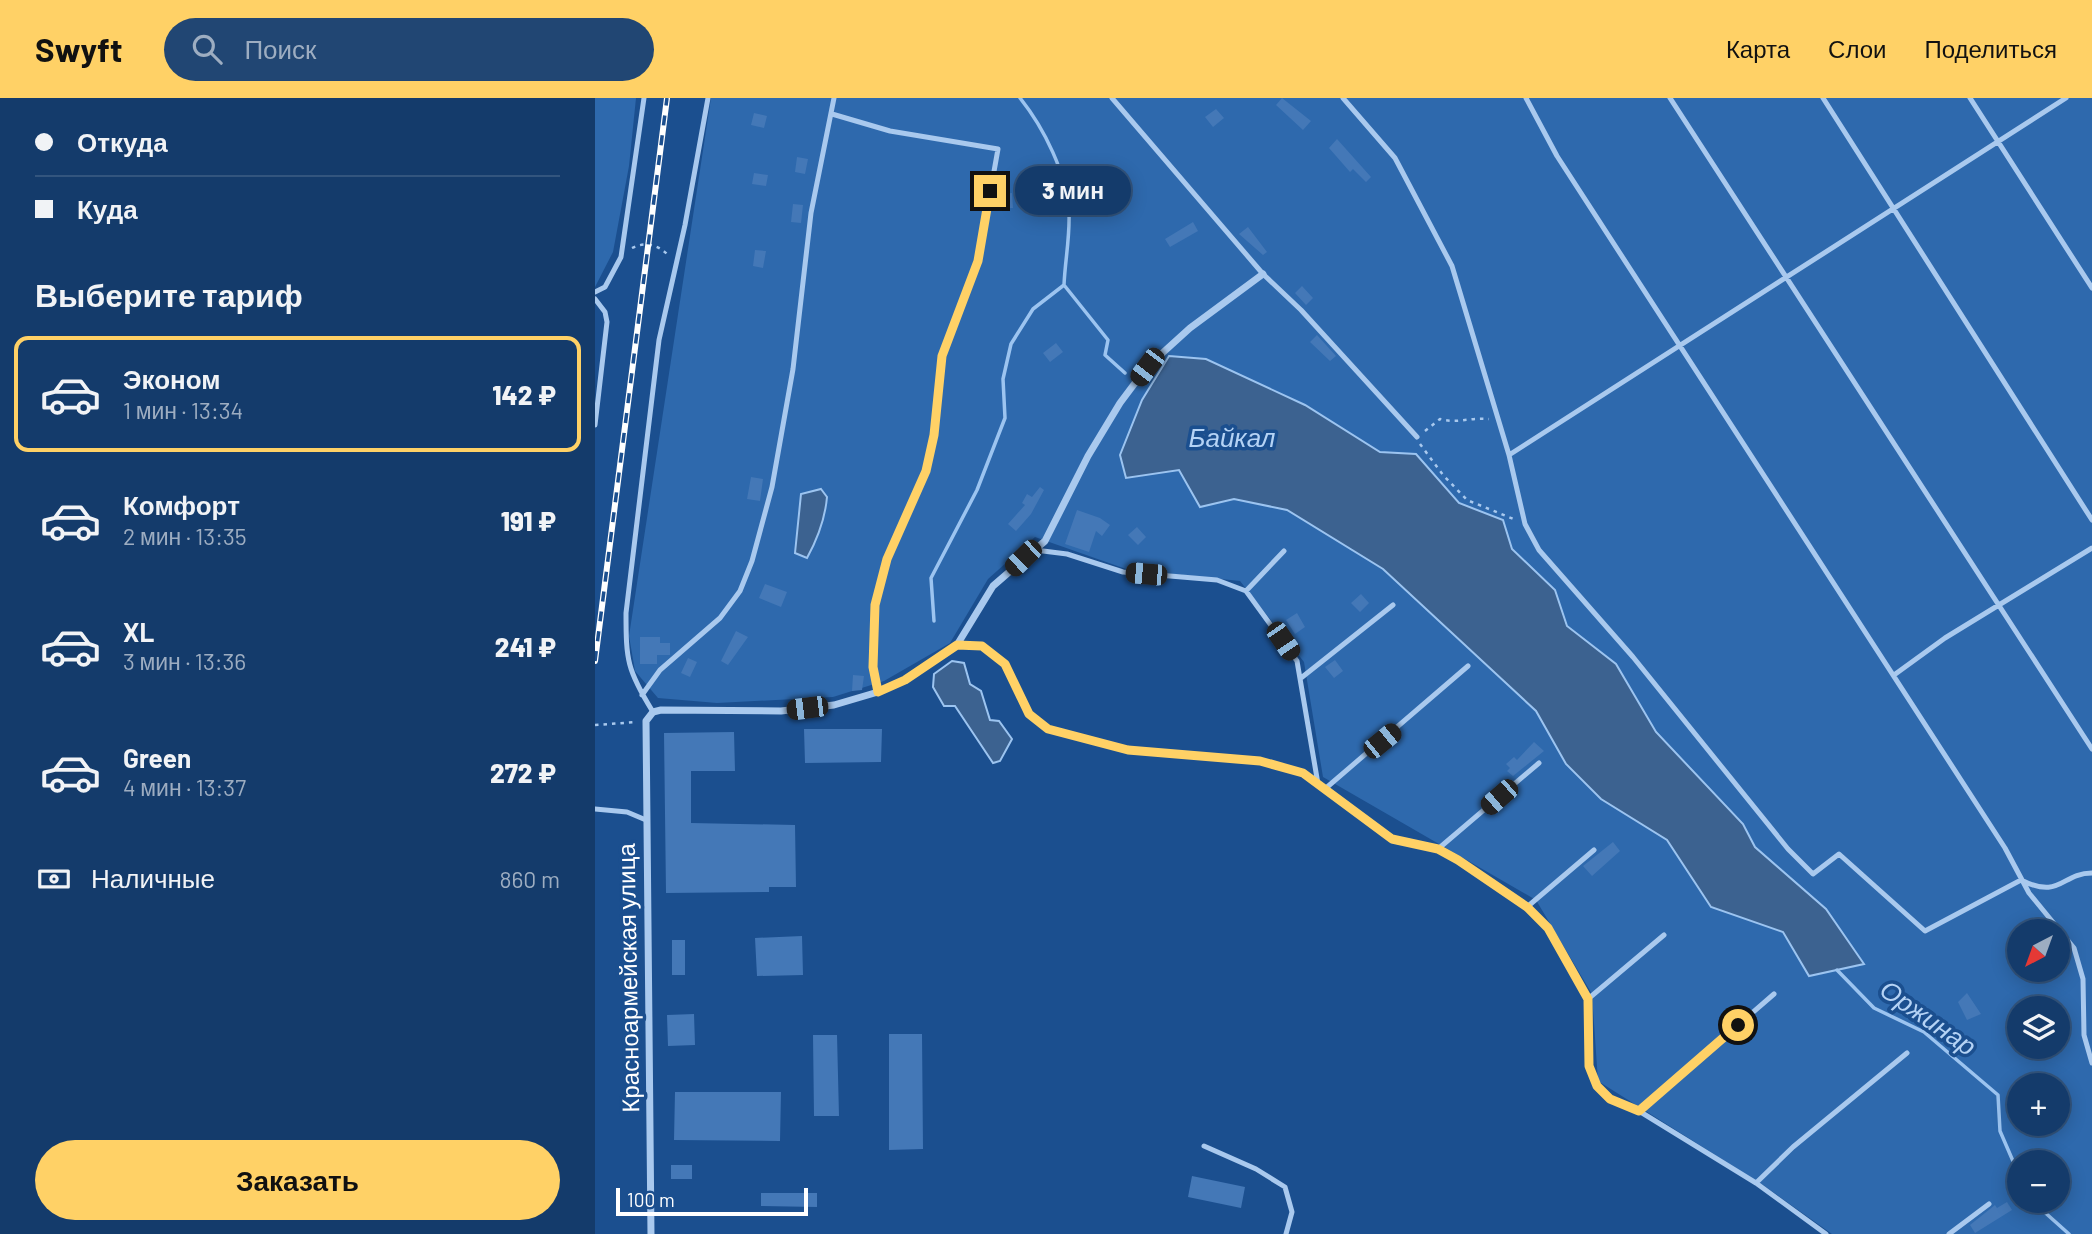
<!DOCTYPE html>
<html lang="ru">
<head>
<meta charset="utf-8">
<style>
	body { margin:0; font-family:Barlow,sans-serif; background:#214673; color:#f1f3f6; height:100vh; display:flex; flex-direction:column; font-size:26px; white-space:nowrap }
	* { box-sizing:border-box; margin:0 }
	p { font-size:23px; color:#9dadc1 }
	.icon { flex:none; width:38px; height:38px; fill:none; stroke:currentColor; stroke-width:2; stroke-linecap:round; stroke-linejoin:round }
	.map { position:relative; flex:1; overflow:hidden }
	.details { display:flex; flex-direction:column; background:#143b6b; width:595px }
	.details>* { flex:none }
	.banner { display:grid; align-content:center; height:154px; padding:0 35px; background:#143b6b }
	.needle { width:46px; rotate:221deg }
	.fabs { position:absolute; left:1412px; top:821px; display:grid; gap:14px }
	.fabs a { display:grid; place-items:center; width:63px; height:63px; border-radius:50%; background:#143b6b; box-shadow:0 4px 18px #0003,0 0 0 2px #33557e; font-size:35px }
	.scale { position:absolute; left:21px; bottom:18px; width:192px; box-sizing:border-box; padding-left:7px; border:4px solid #fff; border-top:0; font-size:19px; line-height:24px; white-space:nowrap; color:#fff; -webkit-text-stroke:5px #1b4f8f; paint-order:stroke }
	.end { position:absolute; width:32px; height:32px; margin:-16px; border:9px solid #ffd166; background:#111; box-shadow:0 0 0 4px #111 }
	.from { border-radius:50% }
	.bubble { position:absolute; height:49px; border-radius:24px; background:#143b6b; box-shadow:0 4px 18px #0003,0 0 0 2px #33557e; font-size:23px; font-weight:800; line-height:49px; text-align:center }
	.car { position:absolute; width:21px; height:42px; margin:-21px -10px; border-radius:9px; box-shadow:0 0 5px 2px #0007; background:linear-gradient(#222 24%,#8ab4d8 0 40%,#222 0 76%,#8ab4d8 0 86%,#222 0) }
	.banner b { display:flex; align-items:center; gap:24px; height:66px; font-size:26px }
	.banner b+b { border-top:2px solid #33557e }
	.banner i { width:18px; height:18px; background:#f1f3f6 }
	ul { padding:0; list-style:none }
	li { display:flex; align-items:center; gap:21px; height:116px; margin:0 14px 10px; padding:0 21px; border:4px solid transparent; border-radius:14px }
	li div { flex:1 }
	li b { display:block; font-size:26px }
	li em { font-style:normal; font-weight:800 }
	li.selected { border-color:#ffd166 }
	li>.icon { width:63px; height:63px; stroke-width:1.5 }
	h2 { padding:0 35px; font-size:32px; line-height:84px }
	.pay { display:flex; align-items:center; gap:18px; height:77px; padding:0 35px; font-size:26px }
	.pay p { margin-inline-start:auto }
	.button { display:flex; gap:14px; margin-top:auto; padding:14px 35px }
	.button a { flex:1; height:80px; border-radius:42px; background:#ffd166; color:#111; font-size:28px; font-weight:800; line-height:80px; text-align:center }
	header { display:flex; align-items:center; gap:42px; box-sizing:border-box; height:98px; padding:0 35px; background:#ffd166; color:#111 }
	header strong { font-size:33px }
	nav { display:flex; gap:38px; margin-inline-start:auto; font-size:24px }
	.search { width:490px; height:63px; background:#214673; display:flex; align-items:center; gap:18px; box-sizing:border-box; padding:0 24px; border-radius:38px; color:#9dadc1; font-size:26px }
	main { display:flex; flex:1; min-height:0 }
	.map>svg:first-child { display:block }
	.green { fill:#2e69ad; fill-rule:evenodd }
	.water { fill:#3c6290; stroke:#9cc4f0; stroke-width:2 }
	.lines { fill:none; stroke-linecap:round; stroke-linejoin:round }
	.stream { stroke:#9cc4f0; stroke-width:3.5 }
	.building { fill:#4478b7 }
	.path { stroke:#a9c9ee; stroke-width:2.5; stroke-dasharray:3.5 5; stroke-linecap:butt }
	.lane { stroke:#a9c9ee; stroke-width:5 }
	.street { stroke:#a9c9ee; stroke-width:7 }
	.rail-casing { stroke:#fff; stroke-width:6 }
	.rail { stroke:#1b4f8f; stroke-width:3.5; stroke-dasharray:10; stroke-linecap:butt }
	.route { stroke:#ffd166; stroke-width:9 }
	.labels { text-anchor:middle; stroke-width:7; stroke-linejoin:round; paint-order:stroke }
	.street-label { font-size:24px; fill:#fff; stroke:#1b4f8f }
	.water-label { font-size:26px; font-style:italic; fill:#b5d3f5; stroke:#1b4f8f }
</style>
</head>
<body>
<header>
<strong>Swyft</strong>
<div class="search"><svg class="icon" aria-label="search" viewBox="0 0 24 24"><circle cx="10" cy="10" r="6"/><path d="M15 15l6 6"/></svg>Поиск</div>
<nav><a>Карта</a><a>Слои</a><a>Поделиться</a></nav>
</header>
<main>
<section class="details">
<div class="banner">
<b><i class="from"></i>Откуда</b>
<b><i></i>Куда</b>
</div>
<h2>Выберите тариф</h2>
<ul>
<li class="selected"><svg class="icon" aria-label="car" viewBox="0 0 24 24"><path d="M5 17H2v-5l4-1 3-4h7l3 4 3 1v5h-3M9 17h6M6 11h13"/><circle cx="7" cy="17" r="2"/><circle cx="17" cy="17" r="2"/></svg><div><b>Эконом</b><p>1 мин · 13:34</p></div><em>142 ₽</em></li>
<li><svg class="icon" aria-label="car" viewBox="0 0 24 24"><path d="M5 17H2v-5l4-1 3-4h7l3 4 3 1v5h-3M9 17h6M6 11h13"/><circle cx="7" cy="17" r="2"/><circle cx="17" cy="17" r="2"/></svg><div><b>Комфорт</b><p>2 мин · 13:35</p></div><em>191 ₽</em></li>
<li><svg class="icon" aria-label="car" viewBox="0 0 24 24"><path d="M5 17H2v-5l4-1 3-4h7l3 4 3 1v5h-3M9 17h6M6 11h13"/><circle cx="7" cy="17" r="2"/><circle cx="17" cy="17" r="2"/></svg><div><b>XL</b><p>3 мин · 13:36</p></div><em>241 ₽</em></li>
<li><svg class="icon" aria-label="car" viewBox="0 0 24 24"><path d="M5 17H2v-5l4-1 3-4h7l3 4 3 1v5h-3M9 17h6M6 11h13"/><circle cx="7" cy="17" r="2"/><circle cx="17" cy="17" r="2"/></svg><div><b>Green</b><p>4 мин · 13:37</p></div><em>272 ₽</em></li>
</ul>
<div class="pay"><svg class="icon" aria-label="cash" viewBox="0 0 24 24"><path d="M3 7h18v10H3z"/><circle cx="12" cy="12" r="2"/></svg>Наличные<p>860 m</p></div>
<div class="button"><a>Заказать</a></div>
</section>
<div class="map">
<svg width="1497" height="1136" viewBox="0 0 1497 1136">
	<rect width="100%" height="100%" fill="#1b4f8f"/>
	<path class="green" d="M0,0H41L34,68L18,154L0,189Z
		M116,0H1497V1136H1237L1168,1087L1003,983L997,896L941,802L728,679L709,564L645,483L531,471L440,439L393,481L355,545L289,583L238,599L122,605L63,600L40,573L34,538ZM1424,833H1463V872H1424ZM1424,910H1463V948H1424ZM1424,987H1463V1026H1424ZM1424,1064H1463V1102H1424Z"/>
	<path class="water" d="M574,258L611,261L710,307L785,354L821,356L864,405L908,422L917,451L960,492L972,528L1021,566L1061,634L1148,726L1160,749L1231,811L1269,866L1214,878L1188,834L1116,809L1072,742L1006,701L971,666L941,613L788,471L692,412L639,401L605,409L584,372L531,380L525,357L547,302Z
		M226,391L232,399C230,422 223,440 212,460L200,455L206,396Z
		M357,563L369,565L375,586L386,593L395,622L404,623L417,641L405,663L398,665L360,608H349L338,589L339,576Z"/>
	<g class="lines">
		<path class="stream" d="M425,0C449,30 472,76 474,115C475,139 470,163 469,187L513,242L510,257L530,275
			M339,523L336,480L382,392L410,320L408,281L416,246L438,211L469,187
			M1242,872L1279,910L1329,934L1403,997L1405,1033L1424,1077
			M1436,1102L1474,1136"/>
	</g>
	<path class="building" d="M687,0L716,23L708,32L681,7Z
		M621,11L629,20L618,29L610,19Z
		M159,15L172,18L169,30L156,27Z
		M742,41L776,79L771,84L758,71L755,74L734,50Z
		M202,59L213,61L210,76L200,74Z
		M159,75L173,77L171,88L157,86Z
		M417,95L418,110H407L406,96Z
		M198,106L208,107L206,125L196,124Z
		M598,124L603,133L575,149L570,141Z
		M653,129L672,154L668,157L644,136Z
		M160,152L171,153L168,170L158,168Z
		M707,188L718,200L711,207L700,195Z
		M722,237L741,258L735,263L715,244Z
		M461,245L468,254L455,264L448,255Z
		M156,379L168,381L165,403L152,401Z
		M445,389L449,392L436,416L421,433L413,426L430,407L427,405L432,396L437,399Z
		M482,412L505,420L515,427L507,438L501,433L494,454L470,446Z
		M542,429L551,439L543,447L533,437Z
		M170,486L192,494L186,509L164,500Z
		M766,496L774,505L765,514L756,505Z
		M702,515L710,529L700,536L691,522Z
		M141,533L153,539L133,567L126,563Z
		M45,539H65V545H75V557H62V566H45Z
		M93,560L102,564L95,579L86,575Z
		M740,562L748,573L739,580L730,569Z
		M258,577L269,578L267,592L257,593Z
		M209,631H287L286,664L210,665Z
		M139,634L140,673H96V725L200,727L201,789H174V794L71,795L69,635Z
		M939,644L949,653L918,678L912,673L915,670L911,666L919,659L922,662Z
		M1018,744L1025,753L997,778L988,768Z
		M207,838L208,877L162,878L160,840Z
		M77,842H90V877H77Z
		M1372,895L1386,916L1372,922L1363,904Z
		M99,916L100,947L73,948L72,917Z
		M294,936H327L328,1051L294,1052Z
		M218,937H242L244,1018H219Z
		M80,994H186L185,1043L79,1042Z
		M76,1067H97V1081H76Z
		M597,1078L650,1089L646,1110L593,1099Z
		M166,1095H222V1109L166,1108Z
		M1412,1104L1417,1112L1380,1135L1375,1127L1400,1107L1402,1110Z"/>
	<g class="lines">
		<path class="path" d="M37,150C51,143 64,147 74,158
			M830,333L845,321C862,326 876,319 894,321
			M825,346L848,377L872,402L921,422
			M0,627L42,624"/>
		<path class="lane" d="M517,0L668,176L706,212L822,339
			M748,0L800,60L857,168L914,357L930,426L944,452L1038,559L1193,751L1218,776L1244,756L1330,833L1426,782C1466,802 1466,775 1497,775
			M931,0L962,58L1410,750L1434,795L1479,850L1488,881L1489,937L1497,965
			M1075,0L1497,651
			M1228,0L1497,422
			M1375,0L1497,190
			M237,16L295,33L403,51L383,163L347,258L339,337L331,373L292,461L280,507L278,569L283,594
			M0,194L10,189L26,159L49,0
			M0,201L10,214L12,224L0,327
			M914,357L1471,0
			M440,452L472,456L528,474L622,482L651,493L702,563L723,686
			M651,493L689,453
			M362,547L387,548L409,566L434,616L453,631L533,651L665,663L708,675L797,741L843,751L863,762L932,809L953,830L993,901L994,968L1002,988L1015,1001L1044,1013L1161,1085L1231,1136
			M1299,577L1350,540L1497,450
			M706,580L798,507
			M47,597L65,572L125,520L145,493L157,463L177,389L198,271L216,115L239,0
			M58,614C32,572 31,562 31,515L64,242L90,127L113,0
			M731,690L873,568
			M0,711L32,714L51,722
			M843,751L944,665
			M932,809L999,752
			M993,901L1069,837
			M1044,1013L1179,896
			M609,1048L661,1071L690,1089L697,1114L691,1136
			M1161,1085L1198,1049L1312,955
			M1354,1136L1394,1106"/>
		<path class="street" d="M56,1136L51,623L58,614L66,612L186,613L239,607L283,594L310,582L362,547L398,488L450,443L493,358L525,305L552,269L595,230L668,176"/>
		<defs>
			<path id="rail" d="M0,563L72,0"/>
		</defs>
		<use href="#rail" class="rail-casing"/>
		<use href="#rail" class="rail"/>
	</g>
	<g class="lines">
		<path class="route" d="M395,93L383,163L347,258L339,337L331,373L292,461L280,507L278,569L283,594L310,582L362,547L387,548L410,566L434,616L453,631L533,652L665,663L708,675L797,741L843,751L863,762L932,809L953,830L993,901L994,968L1002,988L1015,1001L1044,1013L1143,927"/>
	</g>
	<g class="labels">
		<g class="street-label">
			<text transform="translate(34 880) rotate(-91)" y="8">Красноармейская улица</text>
		</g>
		<g class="water-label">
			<text x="637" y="349">Байкал</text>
			<text transform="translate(1333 920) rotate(35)" y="9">Оржинар</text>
		</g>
	</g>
</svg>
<div class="fabs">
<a><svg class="needle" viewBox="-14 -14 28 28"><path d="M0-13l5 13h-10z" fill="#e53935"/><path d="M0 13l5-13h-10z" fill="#9dadc1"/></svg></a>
<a><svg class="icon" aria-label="layers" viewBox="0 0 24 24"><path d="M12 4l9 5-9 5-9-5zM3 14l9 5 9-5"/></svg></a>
<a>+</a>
<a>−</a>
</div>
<div class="scale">100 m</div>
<i class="end from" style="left:1143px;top:927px"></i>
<i class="end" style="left:395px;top:93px"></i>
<div class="bubble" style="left:420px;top:68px;width:116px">3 мин</div>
<i class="car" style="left:552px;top:269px;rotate:217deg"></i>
<i class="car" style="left:428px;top:460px;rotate:226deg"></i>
<i class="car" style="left:551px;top:476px;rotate:275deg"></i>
<i class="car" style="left:688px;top:543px;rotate:146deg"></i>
<i class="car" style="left:212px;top:610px;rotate:263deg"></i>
<i class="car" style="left:787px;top:643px;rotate:51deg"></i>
<i class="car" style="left:904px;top:699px;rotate:229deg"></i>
</div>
</main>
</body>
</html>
